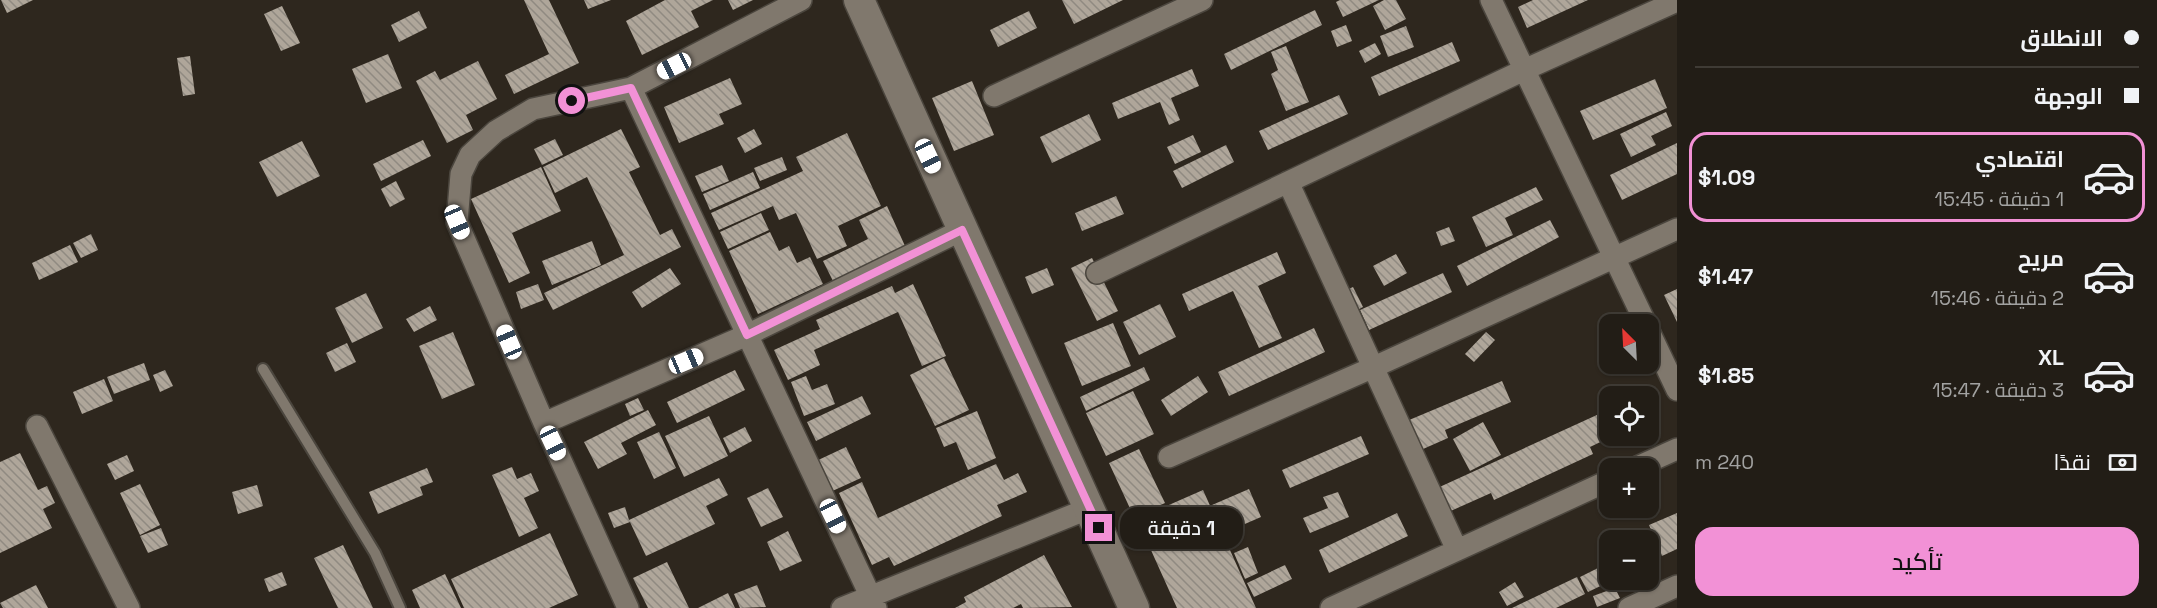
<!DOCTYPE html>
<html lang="ar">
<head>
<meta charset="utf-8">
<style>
	body { margin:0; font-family:"Space Grotesk",Cairo,sans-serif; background:#2a261f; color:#f1f3f6; direction:rtl; height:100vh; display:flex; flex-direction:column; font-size:22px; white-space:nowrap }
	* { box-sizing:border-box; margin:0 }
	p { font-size:20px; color:#a2a2a1 }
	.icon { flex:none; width:33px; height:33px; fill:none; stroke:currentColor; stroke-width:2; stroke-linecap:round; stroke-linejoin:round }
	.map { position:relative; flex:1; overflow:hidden; direction:ltr }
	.panel { display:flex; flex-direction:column; background:#221d16; width:480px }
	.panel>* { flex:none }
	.guide { display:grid; align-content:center; height:132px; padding:0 18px; background:#221d16 }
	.needle { width:39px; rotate:336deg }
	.tools { position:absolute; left:1599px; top:314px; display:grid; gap:12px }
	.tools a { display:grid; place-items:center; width:60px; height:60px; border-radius:12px; background:#221d16; box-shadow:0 2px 4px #0004,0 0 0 2px #3f3b35; font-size:30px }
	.end { position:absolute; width:27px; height:27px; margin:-14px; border:8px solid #f291d6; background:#111; box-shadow:0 0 0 3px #111 }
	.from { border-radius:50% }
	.bubble { position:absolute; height:42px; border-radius:18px; background:#221d16; box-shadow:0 2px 4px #0004,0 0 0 2px #3f3b35; font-size:20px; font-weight:600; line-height:42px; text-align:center; direction:rtl }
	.car { position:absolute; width:18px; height:36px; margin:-18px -9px; border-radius:8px; box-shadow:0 0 4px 2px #0007; background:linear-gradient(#fff 24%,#345 0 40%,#fff 0 76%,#345 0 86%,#fff 0) }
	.guide b { display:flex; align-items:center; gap:21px; height:57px; font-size:22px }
	.guide b+b { border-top:2px solid #3f3b35 }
	.guide i { width:15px; height:15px; background:#f1f3f6 }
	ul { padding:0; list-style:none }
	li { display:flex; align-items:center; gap:18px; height:90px; margin:0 12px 9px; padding:0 6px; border:3px solid transparent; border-radius:18px }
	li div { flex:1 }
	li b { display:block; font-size:22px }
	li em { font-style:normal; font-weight:600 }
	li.on { border-color:#f291d6 }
	li>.icon { width:54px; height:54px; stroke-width:1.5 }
	.pay { display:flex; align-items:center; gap:15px; height:66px; padding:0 18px; font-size:22px }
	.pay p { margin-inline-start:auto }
	.cta { display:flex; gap:12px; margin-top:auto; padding:12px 18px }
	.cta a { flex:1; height:69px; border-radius:18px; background:#f291d6; color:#111; font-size:24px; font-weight:600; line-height:69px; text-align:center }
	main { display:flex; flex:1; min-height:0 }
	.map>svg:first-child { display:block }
	.building { fill:url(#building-back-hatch) }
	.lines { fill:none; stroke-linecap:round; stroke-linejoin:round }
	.service-casing { stroke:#4b463e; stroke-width:14 }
	.minor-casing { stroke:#4b463e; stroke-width:24 }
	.secondary-casing { stroke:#4b463e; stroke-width:33 }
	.service { stroke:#80786d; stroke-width:10 }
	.minor { stroke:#80786d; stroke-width:21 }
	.secondary { stroke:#80786d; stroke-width:30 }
	.route { stroke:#f291d6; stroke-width:8 }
</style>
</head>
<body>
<main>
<section class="panel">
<div class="guide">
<b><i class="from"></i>الانطلاق</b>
<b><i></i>الوجهة</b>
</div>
<ul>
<li class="on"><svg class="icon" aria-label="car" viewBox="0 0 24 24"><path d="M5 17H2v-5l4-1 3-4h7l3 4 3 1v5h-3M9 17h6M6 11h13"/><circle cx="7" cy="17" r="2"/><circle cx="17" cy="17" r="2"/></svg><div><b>اقتصادي</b><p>1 دقيقة · 15:45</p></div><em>$1.09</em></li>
<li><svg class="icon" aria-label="car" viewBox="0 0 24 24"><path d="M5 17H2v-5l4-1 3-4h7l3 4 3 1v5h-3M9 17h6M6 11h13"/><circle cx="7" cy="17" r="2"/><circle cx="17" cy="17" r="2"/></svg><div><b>مريح</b><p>2 دقيقة · 15:46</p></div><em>$1.47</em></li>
<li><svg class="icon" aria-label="car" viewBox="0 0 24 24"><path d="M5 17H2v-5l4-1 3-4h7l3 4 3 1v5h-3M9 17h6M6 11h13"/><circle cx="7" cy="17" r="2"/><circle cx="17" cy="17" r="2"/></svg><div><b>XL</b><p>3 دقيقة · 15:47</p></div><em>$1.85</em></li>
</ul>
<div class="pay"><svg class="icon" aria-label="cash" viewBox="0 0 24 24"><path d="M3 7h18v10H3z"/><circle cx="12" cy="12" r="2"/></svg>نقدًا<p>240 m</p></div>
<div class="cta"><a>تأكيد</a></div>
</section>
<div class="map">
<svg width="1677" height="608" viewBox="0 0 1677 608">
	<defs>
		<pattern id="building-back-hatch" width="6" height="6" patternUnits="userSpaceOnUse" patternTransform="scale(1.5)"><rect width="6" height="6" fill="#afa69a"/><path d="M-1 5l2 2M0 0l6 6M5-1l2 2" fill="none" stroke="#908a81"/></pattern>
	</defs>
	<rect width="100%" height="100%" fill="#2e271e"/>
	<path class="building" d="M1,0H33L7,13Z
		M524,0H549L579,63L514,94L505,75L549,54Z
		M584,0H611L588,9Z
		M665,0H713L691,11L699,27L642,55L626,21Z
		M728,0H753L733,10Z
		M1062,0H1123L1074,24Z
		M1340,0H1379L1343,17L1336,2Z
		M1384,0H1396L1406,19L1385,30L1373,6Z
		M1533,0H1588L1527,28L1518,7Z
		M282,6L300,43L281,51L264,14Z
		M1315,10L1322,25L1231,70L1224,54Z
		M419,11L427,28L399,42L391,25Z
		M1029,11L1037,28L998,47L990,30Z
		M1346,25L1352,41L1337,47L1331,31Z
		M1406,26L1414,47L1388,57L1380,36Z
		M1452,42L1460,61L1379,96L1371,77Z
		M1375,43L1381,54L1365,63L1359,51Z
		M1286,46L1309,102L1286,111L1271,74L1278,70L1271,52Z
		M388,54L402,88L366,103L352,69Z
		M190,56L195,94L183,96L177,58Z
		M478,61L497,99L466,115L473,130L447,143L416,81L435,71L440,80Z
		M1192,69L1199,86L1171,98L1180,120L1169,125L1160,102L1118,119L1112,103Z
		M730,78L742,104L719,114L724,124L679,143L664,107Z
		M1655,79L1667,108L1593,140L1580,111Z
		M972,81L994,135L954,151L932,98Z
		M1339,95L1348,114L1268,150L1259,131Z
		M1666,112L1672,126L1651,136L1656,145L1631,157L1620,134Z
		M1089,114L1101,140L1052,163L1040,137Z
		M621,129L640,167L629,172L660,235L672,229L681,247L553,310L544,293L624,255L587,177L555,193L543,167Z
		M754,129L762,144L745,153L737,138Z
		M847,133L881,206L838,226L847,246L817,259L796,213L779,220L773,206L719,230L711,213L803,171L796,157Z
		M1193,135L1201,152L1175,164L1167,147Z
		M555,139L563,155L542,165L534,149Z
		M423,140L431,156L381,181L373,164Z
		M302,141L320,176L277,197L259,162Z
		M1677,143V174L1622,200L1610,175Z
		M1226,145L1234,162L1182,188L1173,171Z
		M782,157L787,170L760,181L754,168Z
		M722,165L729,181L702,192L695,176Z
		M541,167L561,211L512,233L530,273L509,283L471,199Z
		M753,172L760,188L710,210L703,194Z
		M396,181L405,199L390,207L381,189Z
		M1536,187L1543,200L1505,218L1513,235L1486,247L1472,217Z
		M1116,196L1124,214L1082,231L1075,213Z
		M887,206L905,246L833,281L823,261L868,239L859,220Z
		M761,213L769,230L728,249L720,232Z
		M1550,220L1559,237L1467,286L1457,266Z
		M1449,227L1455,241L1441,246L1436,232Z
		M770,232L779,251L789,246L797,263L810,257L823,284L758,314L729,251Z
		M91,234L98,250L81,258L73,243Z
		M592,241L601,265L552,285L542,261Z
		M70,245L78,262L39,280L32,263Z
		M1277,252L1286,273L1258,286L1282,338L1259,348L1233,291L1189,311L1182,294Z
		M1396,254L1407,273L1384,286L1373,266Z
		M1092,258L1118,311L1097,321L1071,268Z
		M670,268L681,284L642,308L632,292Z
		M1047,268L1054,285L1032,294L1025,277Z
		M1443,273L1452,292L1369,330L1360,310Z
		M538,284L544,300L521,309L516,292Z
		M913,284L946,356L922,366L898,312L814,350L820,365L788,380L774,350L820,329L816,320L892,286L895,293Z
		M1353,287L1363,307L1350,314L1340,293Z
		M1677,289V322L1664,295Z
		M366,293L383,328L352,343L335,308Z
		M1160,304L1176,337L1139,355L1123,322Z
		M430,306L437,320L414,332L406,319Z
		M1113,323L1131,366L1082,386L1064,343Z
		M1314,328L1325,352L1229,396L1218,372Z
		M453,332L475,385L442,399L419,346Z
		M1486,332L1495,340L1474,362L1465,354Z
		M347,343L356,362L335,372L326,353Z
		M944,358L969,410L935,426L910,375Z
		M144,363L150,380L114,394L107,377Z
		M1144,367L1150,380L1086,411L1080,397Z
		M165,370L173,386L160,392L153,375Z
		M735,370L745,390L677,423L667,402Z
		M806,376L812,390L827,384L835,404L804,416L791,382Z
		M1198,376L1208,392L1171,416L1161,400Z
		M104,379L113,401L82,414L73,392Z
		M1502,381L1511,402L1445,430L1448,438L1414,453L1402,423Z
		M1133,391L1154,434L1106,456L1086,413Z
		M862,396L871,414L816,441L807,422Z
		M638,398L644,410L630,416L625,404Z
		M1610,409V435H1615L1590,447L1593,454L1494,500L1491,493L1444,514L1433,490Z
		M648,410L656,425L621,443L627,454L598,469L584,442Z
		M977,411L996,458L968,470L956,442L944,447L936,428Z
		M709,416L728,456L684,477L665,436Z
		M1483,422L1501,455L1470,471L1453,439Z
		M745,427L752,441L730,453L723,438Z
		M659,432L676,468L654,479L637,442Z
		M1361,436L1369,454L1290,488L1282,470Z
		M846,447L861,478L828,493L814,462Z
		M1139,449L1165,503L1134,517L1109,463Z
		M20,453L38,490L47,486L55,503L43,509L52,528L0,553V462Z
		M127,455L134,471L115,480L107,464Z
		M996,464L1004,480L1018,473L1027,492L997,505L1002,516L894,566L889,557L872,565L839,493L862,482L878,518Z
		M512,467L517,479L531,473L539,491L524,498L538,528L519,537L492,475Z
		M427,468L433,482L420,487L423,495L378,514L369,492Z
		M719,478L728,495L706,506L715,524L646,556L630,522L614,528L608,513L625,507L629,520Z
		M140,484L160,525L140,535L120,493Z
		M257,485L263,506L238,514L232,492Z
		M768,488L783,517L761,527L747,498Z
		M1249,489L1261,517L1224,533L1212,505Z
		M1203,490L1256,608H1177L1137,519Z
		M1338,492L1349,517L1310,533L1303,518L1328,508L1323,497Z
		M1397,513L1408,536L1329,573L1319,550Z
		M1677,513V549L1662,556L1649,525Z
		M161,528L168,545L148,553L140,536Z
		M788,531L802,561L780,571L767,542Z
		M550,533L578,595L549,608H464L451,579Z
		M343,545L373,608H338L314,558Z
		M1248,547L1258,573L1245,579L1234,553Z
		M1044,555L1072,607L1023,608L1021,604L1013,608H955L966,602L964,597Z
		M667,562L689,608H648L633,578Z
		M1610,562V579H1615L1588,592L1580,577Z
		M1285,565L1292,579L1254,597L1247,583Z
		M282,572L287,585L269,592L264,579Z
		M445,574L461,608H420L412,590Z
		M1577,577L1585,594L1556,608H1512Z
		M1515,582L1524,597L1507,606L1499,592Z
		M36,585L48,608H3L0,603Z
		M757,585L766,607L740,608L734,594Z
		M1615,588L1620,598L1597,607L1593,596Z
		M728,593L735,608H698Z"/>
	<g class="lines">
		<defs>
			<path id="service" d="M263,369L375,553L400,608"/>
			<path id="minor" d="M1491,0L1646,324
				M631,88L876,608
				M994,96L1202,0
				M1288,182L1457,550
				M1097,273L1526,69L1677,1
				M1648,329L1677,390
				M544,423L747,335L962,230
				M37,426L129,608
				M1169,457L1374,367L1677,229
				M1635,468L1677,449
				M628,608L544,423L457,222L461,174L470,155L496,131L533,109L631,88L801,0
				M842,608L1090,508
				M1331,608L1610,480
				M1629,608L1677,586"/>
			<path id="secondary" d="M859,0L1134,608"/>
		</defs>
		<use href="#service" class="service-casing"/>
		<use href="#minor" class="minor-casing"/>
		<use href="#secondary" class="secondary-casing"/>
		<use href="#service" class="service"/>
		<use href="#minor" class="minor"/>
		<use href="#secondary" class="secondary"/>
	</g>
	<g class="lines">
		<path class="route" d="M572,101L631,88L747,335L962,230L1099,528"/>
	</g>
</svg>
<div class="tools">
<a><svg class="needle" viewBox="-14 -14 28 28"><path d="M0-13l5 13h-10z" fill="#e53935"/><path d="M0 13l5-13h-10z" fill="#a2a2a1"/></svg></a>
<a><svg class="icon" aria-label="locate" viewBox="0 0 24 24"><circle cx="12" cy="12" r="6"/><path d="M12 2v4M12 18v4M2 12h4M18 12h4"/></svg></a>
<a>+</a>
<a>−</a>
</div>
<i class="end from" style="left:572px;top:101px"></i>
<i class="end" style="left:1099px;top:528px"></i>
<div class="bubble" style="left:1120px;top:507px;width:123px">1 دقيقة</div>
<i class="car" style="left:674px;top:66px;rotate:243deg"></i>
<i class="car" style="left:928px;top:156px;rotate:155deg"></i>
<i class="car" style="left:457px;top:222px;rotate:157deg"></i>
<i class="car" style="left:509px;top:342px;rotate:337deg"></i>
<i class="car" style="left:686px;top:361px;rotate:67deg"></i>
<i class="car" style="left:553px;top:443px;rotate:155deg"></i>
<i class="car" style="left:833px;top:516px;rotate:154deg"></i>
</div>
</main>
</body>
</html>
